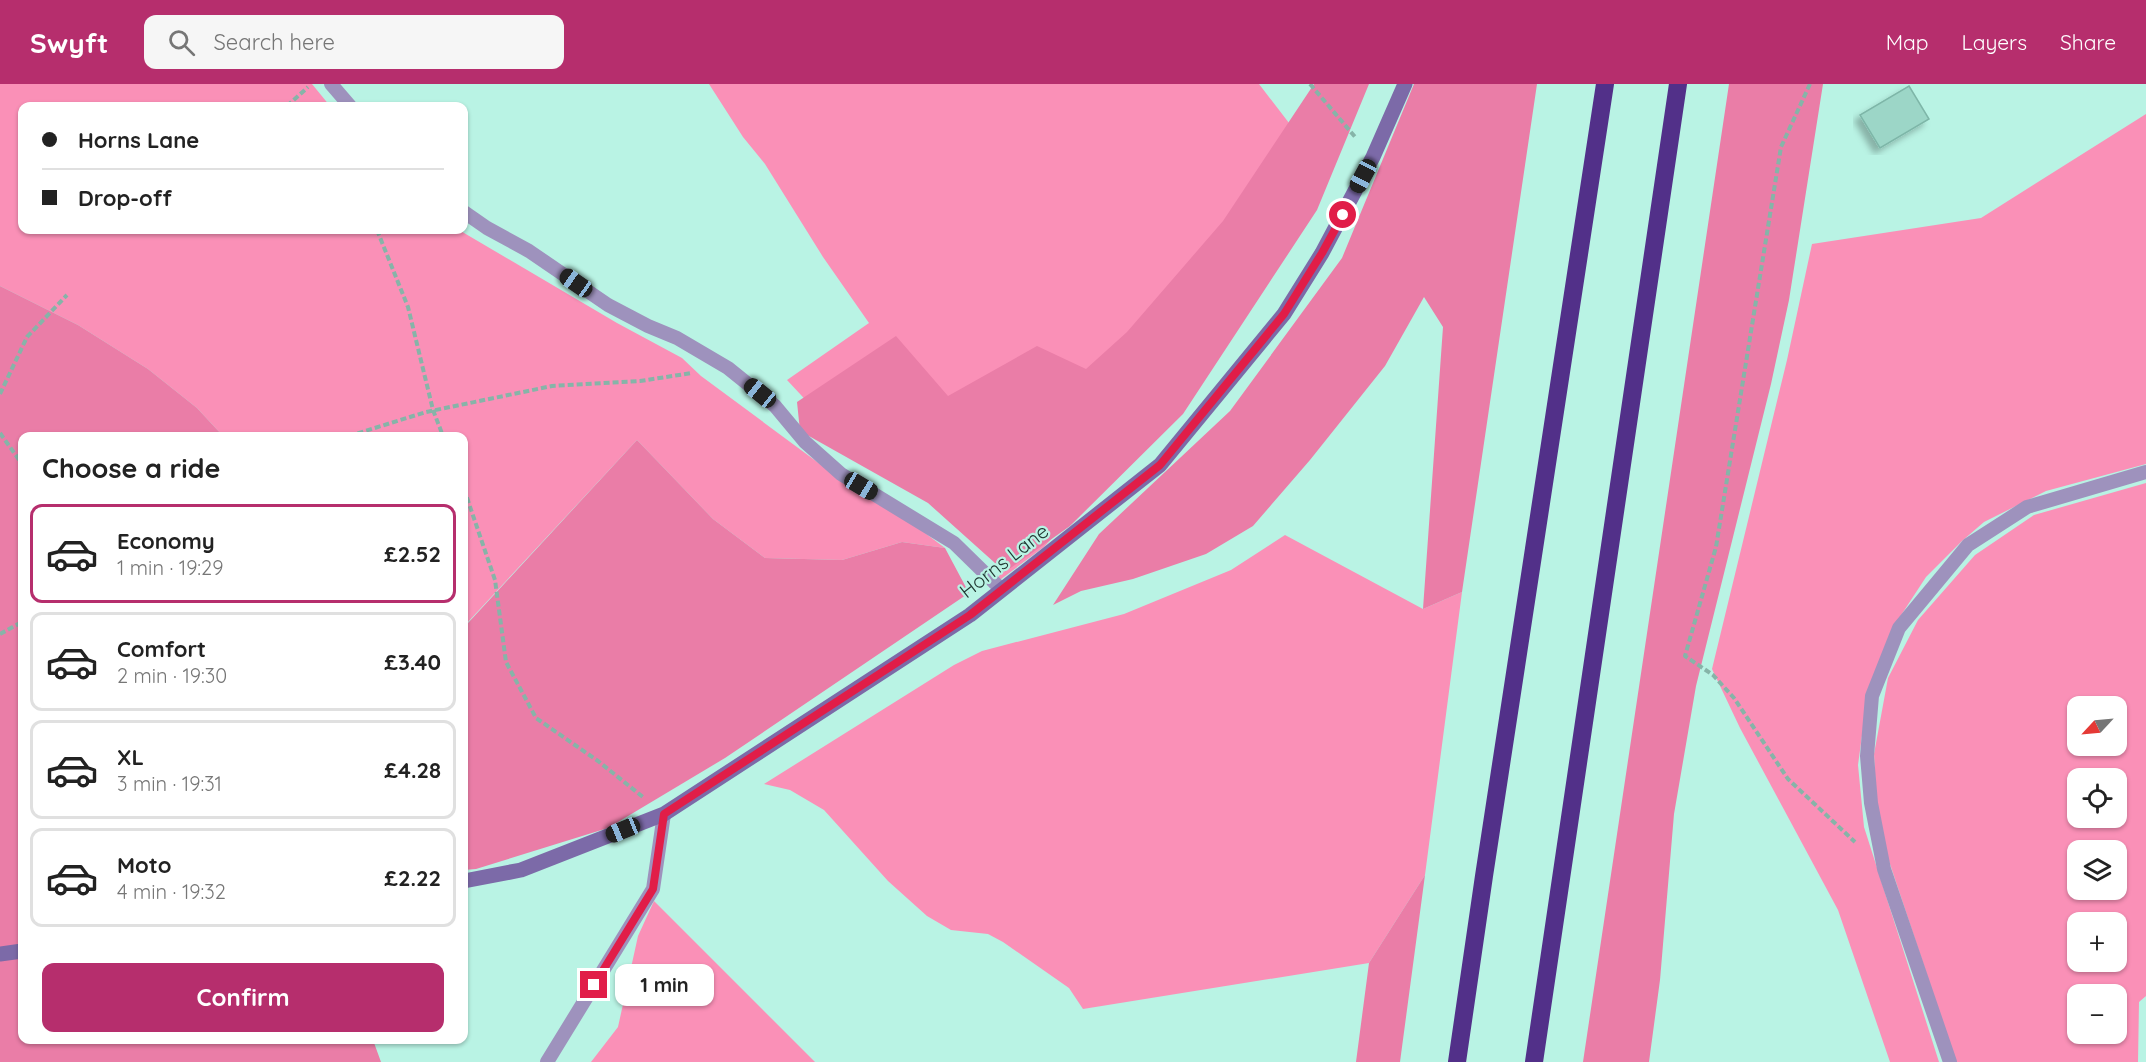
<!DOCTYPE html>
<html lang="en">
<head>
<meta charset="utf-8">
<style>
	body { margin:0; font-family:Quicksand,sans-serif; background:#f6f6f6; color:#222; height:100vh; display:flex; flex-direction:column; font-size:22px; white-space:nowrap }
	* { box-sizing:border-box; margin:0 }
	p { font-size:20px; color:#767676 }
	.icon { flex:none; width:33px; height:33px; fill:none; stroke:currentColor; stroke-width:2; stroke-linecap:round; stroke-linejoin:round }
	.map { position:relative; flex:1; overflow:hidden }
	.sheet { position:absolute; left:18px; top:348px; width:450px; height:612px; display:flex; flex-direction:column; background:#fff; border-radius:12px; box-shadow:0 2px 4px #0004 }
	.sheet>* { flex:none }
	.banner { position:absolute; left:18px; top:18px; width:450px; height:132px; border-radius:12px; box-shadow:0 2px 4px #0004; display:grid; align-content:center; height:132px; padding:0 24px; background:#fff }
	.needle { width:39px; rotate:244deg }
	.tools { position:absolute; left:2067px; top:612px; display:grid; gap:12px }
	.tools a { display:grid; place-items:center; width:60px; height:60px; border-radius:12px; background:#fff; box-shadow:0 2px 4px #0004; font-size:30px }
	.end { position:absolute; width:27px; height:27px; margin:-14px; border:8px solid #e11d48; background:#fff; box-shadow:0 0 0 3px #fff }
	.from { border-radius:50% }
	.bubble { position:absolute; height:42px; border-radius:12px; background:#fff; box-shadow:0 2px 4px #0004; font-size:20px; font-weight:800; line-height:42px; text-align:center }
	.car { position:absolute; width:18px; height:36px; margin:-18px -9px; border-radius:8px; box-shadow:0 0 4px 2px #0007; background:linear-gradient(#222 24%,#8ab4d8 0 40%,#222 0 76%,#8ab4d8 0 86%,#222 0) }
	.banner b { display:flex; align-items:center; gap:21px; height:57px; font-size:22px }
	.banner b+b { border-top:2px solid #e0e0e0 }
	.banner i { width:15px; height:15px; background:#222 }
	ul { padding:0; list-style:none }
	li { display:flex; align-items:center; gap:18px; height:99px; margin:0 12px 9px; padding:0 12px; border:3px solid #e0e0e0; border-radius:12px }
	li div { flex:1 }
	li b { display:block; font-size:22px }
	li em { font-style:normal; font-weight:800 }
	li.current { border-color:#b62e6d }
	li>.icon { width:54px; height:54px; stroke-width:1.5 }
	h2 { padding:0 24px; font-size:27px; line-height:72px }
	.primary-button { display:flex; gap:12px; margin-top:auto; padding:12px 24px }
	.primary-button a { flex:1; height:69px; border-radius:12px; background:#b62e6d; color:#fff; font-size:24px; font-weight:800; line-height:69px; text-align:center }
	header { display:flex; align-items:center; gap:36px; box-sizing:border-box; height:84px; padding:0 30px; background:#b62e6d; color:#fff }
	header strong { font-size:28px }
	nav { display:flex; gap:33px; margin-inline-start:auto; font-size:21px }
	.search { width:420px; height:54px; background:#f6f6f6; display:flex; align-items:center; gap:15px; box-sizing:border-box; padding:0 21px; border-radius:12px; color:#767676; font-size:22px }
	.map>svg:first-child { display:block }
	.green { fill:#fa90b7; fill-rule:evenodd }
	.forest { fill:#ea7da7 }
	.building { fill:#9cd6c7; stroke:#7eb6a8; stroke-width:1.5; filter:url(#shadow) }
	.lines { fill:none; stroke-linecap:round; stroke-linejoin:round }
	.path { stroke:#86b4a8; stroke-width:4; stroke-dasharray:6 3; stroke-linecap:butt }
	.lane { stroke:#9e92bd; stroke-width:14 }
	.secondary { stroke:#7c6aa8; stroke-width:15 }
	.highway { stroke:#523089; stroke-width:18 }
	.route { stroke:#e11d48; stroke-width:8 }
	.labels { text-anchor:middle; stroke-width:4.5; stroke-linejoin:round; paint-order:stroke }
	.street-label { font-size:20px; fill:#213933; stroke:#b9f3e4 }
</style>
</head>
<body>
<header>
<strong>Swyft</strong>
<div class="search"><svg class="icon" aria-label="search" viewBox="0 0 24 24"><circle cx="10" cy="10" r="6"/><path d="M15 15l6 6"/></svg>Search here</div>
<nav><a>Map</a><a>Layers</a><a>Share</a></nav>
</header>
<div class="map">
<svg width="2146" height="978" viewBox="0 0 2146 978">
	<defs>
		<filter id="shadow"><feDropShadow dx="-5.5" dy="5.5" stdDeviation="3" flood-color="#0004"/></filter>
	</defs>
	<rect width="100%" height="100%" fill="#b9f3e4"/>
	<path class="green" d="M0,0H312L330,22H22V146H459L617,239L682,274L701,292L824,383L893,425L945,464L902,458L842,476L765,474L713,435L637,356L467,539L464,537V352H223L197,324L148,285L78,241L0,202Z
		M709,0H1259L1299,52L1099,403L1044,463L989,504C996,496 1004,489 1004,477L828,340L787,296L869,239L823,173L765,80L743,53Z
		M2146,30V380L2046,407L1984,438L1962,457L1926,493L1894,542L1868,607L1858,681L1864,743L1939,978H1890L1838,826L1740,644L1712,585L1787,276L1812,160L1981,134Z
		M2146,399V912L2139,918L2138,978H1956L1885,765L1877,731L1874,670L1888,594L1918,536L1975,471L2034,431ZM2078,622H2116V662H2078ZM2078,694H2116V734H2078ZM2078,766H2116V806H2078ZM2078,838H2116V878H2078ZM2078,910H2116V950H2078Z
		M1285,451L1423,525L1462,508L1425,791L1369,879L1083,925L1069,904L1003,858L988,850L951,846L927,832L888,797L824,726L790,706L764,700L954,581L982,567L1124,530L1231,486Z
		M654,817L815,978H591L618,943L638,852Z"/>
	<path class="forest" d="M1314,0H1369L1317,126L1183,330L1070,442L1005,488L928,419L800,347L797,318L896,252L948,312L1037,262L1086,285L1127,248L1223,137Z
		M1414,0H1537L1462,508L1423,525L1443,243L1424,213L1385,282L1310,376L1253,442L1206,470L1133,495L1081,507L1053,521L1099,450L1230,327L1342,174Z
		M1729,0H1823L1789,216L1771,300L1696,602L1674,730L1660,896L1649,978H1583Z
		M0,202L78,241L148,285L197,324L223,352H22V956H373L381,978H0Z
		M637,356L713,435L765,474L842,476L902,458L945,464L969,509L725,674L608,744L476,785L464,786V537L468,539Z
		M1425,791L1400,978H1356L1369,879Z"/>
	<path class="building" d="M1909,2L1929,35L1880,64L1860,31Z"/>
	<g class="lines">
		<path class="path" d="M1310,0L1356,54
			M1810,0L1781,63L1716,463L1685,572L1713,591L1734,614L1788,695L1855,758
			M287,22L308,3
			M377,146L408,223L433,326L443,352
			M0,310L27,253L67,211
			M0,349L22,380
			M349,352L426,328L552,302L640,297L692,289
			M464,405L495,496L506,578L536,634L598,677L643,713
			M0,550L22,538"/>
		<path class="lane" d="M331,0L350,22
			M464,128L487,144L529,167L608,221L648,242L677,254L728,284L775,322L805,358L841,390L954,459L1001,505
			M547,978L653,805L664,730
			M1950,978L1884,785L1871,719L1867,672L1872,612L1899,544L1968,461L2027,423L2146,388"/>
		<path class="secondary" d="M464,797L521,786L664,730L970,531L1160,381L1284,230L1322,169L1373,73L1405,0
			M0,870L22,867"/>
		<path class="highway" d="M1457,978L1484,792L1605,0
			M1534,978L1678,0"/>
	</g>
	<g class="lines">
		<path class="route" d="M594,901L653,805L664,730L970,531L1160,381L1284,230L1322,169L1343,131"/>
	</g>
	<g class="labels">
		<g class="street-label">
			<text transform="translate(1004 477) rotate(-38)" y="7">Horns Lane</text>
		</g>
	</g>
</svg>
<div class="tools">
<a><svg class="needle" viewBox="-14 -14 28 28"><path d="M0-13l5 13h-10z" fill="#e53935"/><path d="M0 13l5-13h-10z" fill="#767676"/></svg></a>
<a><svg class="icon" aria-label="locate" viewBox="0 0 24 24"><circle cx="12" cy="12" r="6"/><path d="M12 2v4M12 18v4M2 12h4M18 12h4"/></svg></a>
<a><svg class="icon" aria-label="layers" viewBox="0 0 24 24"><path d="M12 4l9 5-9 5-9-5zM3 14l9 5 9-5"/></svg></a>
<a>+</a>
<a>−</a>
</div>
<i class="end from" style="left:1343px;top:131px"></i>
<i class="end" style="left:594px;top:901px"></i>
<div class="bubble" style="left:615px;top:880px;width:99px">1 min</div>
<i class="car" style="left:1363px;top:92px;rotate:208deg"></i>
<i class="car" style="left:576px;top:199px;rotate:305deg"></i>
<i class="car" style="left:760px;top:309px;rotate:309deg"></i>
<i class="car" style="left:861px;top:402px;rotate:121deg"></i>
<i class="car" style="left:623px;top:746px;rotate:248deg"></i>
<div class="banner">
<b><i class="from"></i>Horns Lane</b>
<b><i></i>Drop-off</b>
</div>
<section class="sheet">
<h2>Choose a ride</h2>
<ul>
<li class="current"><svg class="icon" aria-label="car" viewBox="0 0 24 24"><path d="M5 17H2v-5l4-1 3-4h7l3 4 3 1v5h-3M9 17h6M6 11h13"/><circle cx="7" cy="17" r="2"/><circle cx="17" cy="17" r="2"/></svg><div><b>Economy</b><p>1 min · 19:29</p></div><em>£2.52</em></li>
<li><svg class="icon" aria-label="car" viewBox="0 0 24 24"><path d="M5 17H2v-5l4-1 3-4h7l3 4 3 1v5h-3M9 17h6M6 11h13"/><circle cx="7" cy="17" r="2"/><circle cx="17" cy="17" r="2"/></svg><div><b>Comfort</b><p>2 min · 19:30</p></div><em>£3.40</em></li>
<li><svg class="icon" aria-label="car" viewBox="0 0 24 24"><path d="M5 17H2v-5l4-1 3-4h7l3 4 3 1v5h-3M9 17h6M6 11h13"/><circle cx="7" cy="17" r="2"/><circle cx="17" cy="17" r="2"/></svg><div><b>XL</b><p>3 min · 19:31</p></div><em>£4.28</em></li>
<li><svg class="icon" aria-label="car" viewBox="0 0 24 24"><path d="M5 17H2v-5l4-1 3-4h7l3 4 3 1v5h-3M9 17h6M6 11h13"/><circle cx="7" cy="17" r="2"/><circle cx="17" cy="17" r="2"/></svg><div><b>Moto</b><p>4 min · 19:32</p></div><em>£2.22</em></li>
</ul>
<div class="primary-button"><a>Confirm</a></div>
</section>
</div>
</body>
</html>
